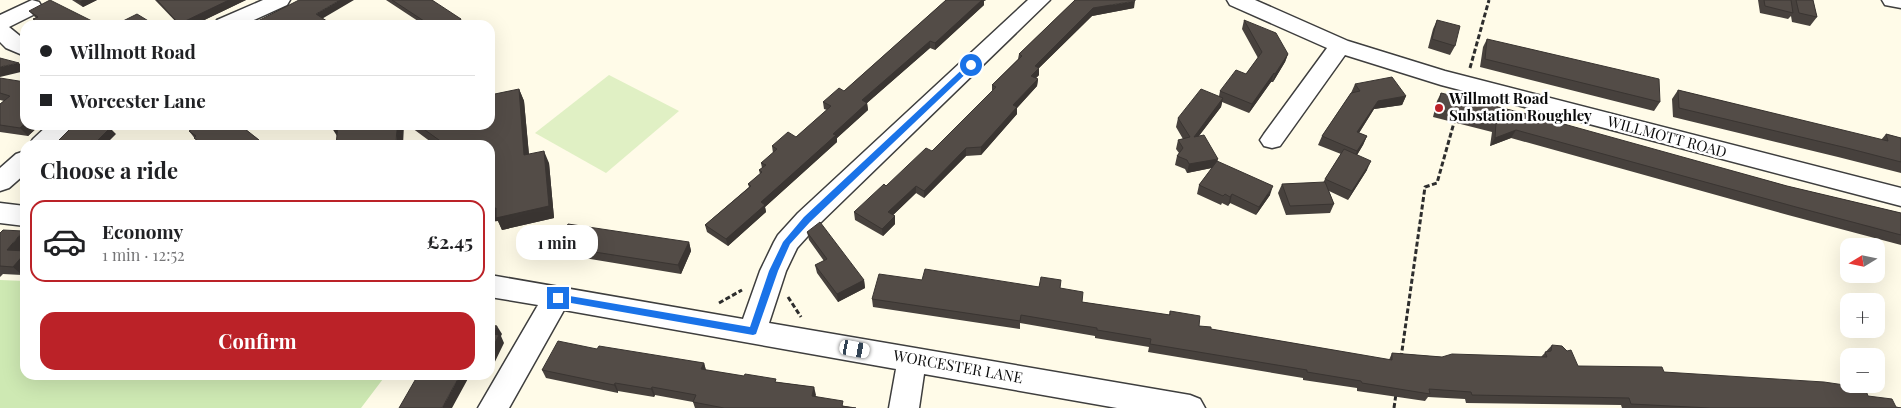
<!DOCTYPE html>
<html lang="en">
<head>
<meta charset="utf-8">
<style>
	body { margin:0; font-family:"Playfair Display",serif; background:#f6f6f6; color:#202124; height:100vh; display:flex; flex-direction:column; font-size:19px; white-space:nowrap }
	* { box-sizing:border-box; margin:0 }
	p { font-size:16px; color:#757577 }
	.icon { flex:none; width:28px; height:28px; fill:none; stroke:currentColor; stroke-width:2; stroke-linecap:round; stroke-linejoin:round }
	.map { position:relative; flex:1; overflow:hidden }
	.details { position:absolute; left:20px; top:140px; width:475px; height:240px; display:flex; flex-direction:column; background:#fff; border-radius:15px; box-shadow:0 5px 20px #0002 }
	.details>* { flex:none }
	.hud { position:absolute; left:20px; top:20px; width:475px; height:110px; border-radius:15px; box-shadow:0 5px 20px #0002; display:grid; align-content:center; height:110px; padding:0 20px; background:#fff }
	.needle { width:32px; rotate:260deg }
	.tools { position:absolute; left:1840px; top:238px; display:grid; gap:10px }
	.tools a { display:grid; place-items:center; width:45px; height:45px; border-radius:10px; background:#fff; box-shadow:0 5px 20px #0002; font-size:25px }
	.end { position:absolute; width:22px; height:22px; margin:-11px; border:6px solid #1a73e8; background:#fff; box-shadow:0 0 0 2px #fff }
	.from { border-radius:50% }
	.bubble { position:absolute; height:35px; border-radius:15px; background:#fff; box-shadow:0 5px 20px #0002; font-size:16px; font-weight:700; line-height:35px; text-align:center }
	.car { position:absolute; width:15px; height:30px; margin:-15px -8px; border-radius:6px; box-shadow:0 0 4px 1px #0007; background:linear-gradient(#fff 24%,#345 0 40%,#fff 0 76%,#345 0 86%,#fff 0) }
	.hud b { display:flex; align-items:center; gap:18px; height:48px; font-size:19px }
	.hud b+b { border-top:1px solid #e0e0e0 }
	.hud i { width:12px; height:12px; background:#202124 }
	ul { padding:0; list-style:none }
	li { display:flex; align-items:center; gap:15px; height:82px; margin:0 10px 8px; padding:0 10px; border:2px solid transparent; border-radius:15px }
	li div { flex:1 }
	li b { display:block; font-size:19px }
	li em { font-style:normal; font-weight:700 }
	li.current { border-color:#bb2228 }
	li>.icon { width:45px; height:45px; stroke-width:1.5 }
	h2 { padding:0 20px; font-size:22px; line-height:60px }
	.button { display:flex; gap:10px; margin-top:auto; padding:10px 20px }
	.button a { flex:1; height:58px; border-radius:15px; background:#bb2228; color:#fff; font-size:20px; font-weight:700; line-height:58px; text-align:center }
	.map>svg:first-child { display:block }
	.green { fill:#cee9b3 }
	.pitch { fill:#e0f0c4 }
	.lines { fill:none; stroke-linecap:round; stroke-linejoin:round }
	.street-casing { stroke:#3e3e3e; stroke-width:3 }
	.path { stroke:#2d2d2d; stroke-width:3; stroke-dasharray:5 2.5; stroke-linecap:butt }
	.street { fill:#fff; fill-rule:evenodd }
	.wall { fill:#47413d }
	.shaded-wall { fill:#3a3532 }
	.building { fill:#534c47; stroke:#3a3532 }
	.route { fill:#1a73e8 }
	.poi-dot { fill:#bb2228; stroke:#fff; stroke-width:2 }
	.labels { text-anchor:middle; stroke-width:5; stroke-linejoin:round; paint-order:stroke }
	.poi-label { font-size:15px; font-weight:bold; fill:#0b0b0b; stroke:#fff; text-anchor:start }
	.street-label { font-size:15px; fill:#0b0b0b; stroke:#fff }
</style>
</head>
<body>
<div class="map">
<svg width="1901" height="408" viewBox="0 0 1901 408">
	<rect width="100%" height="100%" fill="#fffbe8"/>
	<path class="green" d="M0,280L25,281V375H386L361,408H0Z"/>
	<path class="pitch" d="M609,75L679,111L606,173L535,133Z"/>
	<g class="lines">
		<defs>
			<path id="street" d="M32,0L39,2L42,7L39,12L9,27L25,40V56L6,48L0,42V15Z
				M263,0H290L287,5L243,25H214L217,20Z
				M1028,0H1050L816,227L797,248L786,271L769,323L1190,395L1200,399L1205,408H1117L924,374L919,408H889L896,369L564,310L509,408H478L538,305L490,297V275L743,319L760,271L774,242L778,235L798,213Z
				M1227,0H1255L1348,41L1445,71L1901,188V206L1441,85L1345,55L1280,146L1272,148L1264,146L1260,140L1264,134L1327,48L1230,5Z
				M1882,0H1901V8L1885,5Z
				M48,125H75L56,145H29L33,139Z
				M25,151V174L9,188L0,191V168L16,154Z
				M0,203L25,206V226L0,223Z"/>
		</defs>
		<use href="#street" class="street-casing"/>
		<path class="path" d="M1470,68L1489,0
			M788,297L801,317
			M719,303L742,290
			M1401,358L1425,187L1437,183L1455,119
			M1394,408L1396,394"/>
		<use href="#street" class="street"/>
	</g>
	<path class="wall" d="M72,0H97L83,7Z
		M155,0H246L194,25H179Z
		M386,0H432L464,25H424Z
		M946,0H986L984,1V5L935,50L930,48L867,103L868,110L837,138V142L765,207L766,212L728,246L707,232L705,225L749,187L748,184L760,174L759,170L762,168L761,163L773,153L772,146L796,137L827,110L824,109L823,102L844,91Z
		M1075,0L1134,8L1092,16L1039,68V75L1036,78L1038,79L1037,86L1017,108V114L981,155L966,156L924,198L916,193L893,215L895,216V224L883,236L855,220L854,212L886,186L932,151L992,92V85L1018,59L1019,54Z
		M1758,0H1813L1817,17L1810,26L1792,22L1791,16L1788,19L1760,13Z
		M29,11L100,25H38L33,19L36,18Z
		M1244,20L1288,54L1285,62L1273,82H1271L1249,113L1222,102L1221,107L1199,136L1217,162L1270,195L1256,215L1230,203L1228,206L1222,203L1221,205L1197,194L1199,185L1212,168L1187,173L1185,169L1175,165L1177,156L1179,153L1176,149L1178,140L1183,139L1176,127L1178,118L1219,96L1220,91L1246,74L1258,58L1242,29Z
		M1437,20L1455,46L1450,55L1428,48L1433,29Z
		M1487,39L1660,102L1654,111L1480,67L1483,47Z
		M0,78L25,125H40L28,136L0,132V104L4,101L0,100Z
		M1355,84L1406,96L1402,105L1374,109L1359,133L1367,136L1363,145L1357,155L1367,170L1348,200L1329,191L1334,204L1330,213L1286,215L1278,193L1282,184L1323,183L1325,179L1341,154L1318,145L1322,136L1351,93Z
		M519,89L524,101L529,154L549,163L554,218L502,230L498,221L490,145H435L408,125H490Z
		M1678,90L1881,140L1886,134L1901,138V173L1838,157L1673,117L1672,99Z
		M1441,93L1787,186L1901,213V245L1788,215L1511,138L1490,146L1492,132L1433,117L1437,101Z
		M187,125H240L259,140L263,145H200L189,131L192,129Z
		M807,232L864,280L865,288L838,302L817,273L815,265L824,261L809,240Z
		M0,233L23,251L22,275L3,274L0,277Z
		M689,242L691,251L681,274L560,254L556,246Z
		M922,280L1060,288L1082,302L1169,315L1170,311L1199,326L1211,329L1389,360L1392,353L1442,357H1541L1552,345L1578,366L1664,372L1868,396L1896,407L1901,408H1622L1621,405L1466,403L1465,399L1428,397L1425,401L1357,391V388L1303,380V378L1148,352L1149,347L1095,338V336L1020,323V329L873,307L872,299Z
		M597,349L704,363L706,370L776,382L814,387L815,396L844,406L856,408H695L693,402L655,395L654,397L618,391V393L546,378L542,370Z"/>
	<path class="shaded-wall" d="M84,0H97L83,7L80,2Z
		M229,0H246L194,25H180L179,24Z
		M340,0H354L320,20L316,14Z
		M982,0H986L984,1V5L935,50V43Z
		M1135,1L1134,8L1092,16L1039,68V75L1031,83V76L1035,66L1093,8Z
		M461,19L464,25H450Z
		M930,41V48L867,103L868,110L837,138V142L765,207L766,212L728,246L726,239L761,202L833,134L862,100Z
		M1288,54L1285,62L1273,82L1275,74Z
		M19,63L25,69V71L0,77V67Z
		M1274,73L1271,82L1249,113L1252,104Z
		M1038,79L1037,86L1017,108V114L981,155V147L1013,105Z
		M519,89L524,101L530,167L524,155Z
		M1406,96L1402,105L1374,109L1354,141L1357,132L1378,101Z
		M1223,98L1221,107L1191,146L1194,137Z
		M25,123V125H40L28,136L20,128Z
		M102,125H117L111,129L116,134L105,145H93L100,126Z
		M330,125H340L337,136Z
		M397,125H404L403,145H396Z
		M1516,130L1511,138L1490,146L1495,138Z
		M1367,136L1363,145L1354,160L1357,151Z
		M259,140L263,145H250Z
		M966,148V156L924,198V191Z
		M544,151L549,163L554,218L502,230L498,221L490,222V209Z
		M1218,159L1216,167L1187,173L1189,164Z
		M1371,161L1367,170L1348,200L1352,191Z
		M916,186V193L888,220V212Z
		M1273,186L1270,195L1256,215L1259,207Z
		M1232,194L1230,203L1228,206L1230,197Z
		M895,216V224L883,236L882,229Z
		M23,231L25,233V248L16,258L7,250Z
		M689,242L691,251L681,274L678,265Z
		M25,253V272L22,275L13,267Z
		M864,280L865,288L838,302L837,294Z
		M497,326L502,334L501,336L504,343L490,372V353L493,334Z
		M704,363L706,371L701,369Z
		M460,375H470L452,408H442Z
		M615,383L618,391V393L614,385Z
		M652,387L655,395L654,397L651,389Z
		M814,387L816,395L813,404L812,396Z"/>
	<path class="building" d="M50,0L100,25H43L33,19L38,17L29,11Z
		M76,0H84L80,2Z
		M157,0H229L179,24Z
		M299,0H340L316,14L333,25H250Z
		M392,0H432L461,19L450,25H430Z
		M946,0H982L935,43L930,41L862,100L867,103L833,134L836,135L761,202L765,205L726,239L705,225L751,186L748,184L762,172L759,170L766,165L761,163L777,149L772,146L788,132L796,137L831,106L823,102L839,88L844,91Z
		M1075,0H1135V1L1093,8L1035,66L1039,68L1031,76L1038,79L1013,105L1017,107L981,147L966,148L924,191L916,186L888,212L895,216L882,229L854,212L884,184L886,186L926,148L932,151L996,87L992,85L1022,56L1019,54Z
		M1764,0H1791L1793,13L1765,6Z
		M1796,0H1813L1817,17L1799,13Z
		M137,14L155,25H127L123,21Z
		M1244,20L1276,33L1288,54L1275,74L1274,73L1252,104L1220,91L1236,70L1246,74L1262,52Z
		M1437,20L1460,26L1455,46L1432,39Z
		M1487,39L1659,79L1660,102L1485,59Z
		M0,58L19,63L0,67Z
		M1392,77L1406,96L1378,101L1357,132L1367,136L1357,151L1322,136L1351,93L1360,91L1355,84Z
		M0,78L25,82V123L20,128L0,125V104L10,96L0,93Z
		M519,89L524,155L544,151L549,206L496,218V208L490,209V145H446L418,125H490V95Z
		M1201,89L1223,98L1194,137L1204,135L1218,159L1189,164L1187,160L1177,156L1183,148L1178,140L1190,137L1178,118Z
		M1678,90L1888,141L1886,134L1901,138V162L1847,148L1679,108Z
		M1441,93L1535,116L1787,186L1901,213V235L1796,207L1516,130L1495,138L1496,123L1437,109Z
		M74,125H102L100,126L110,128L93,145H54Z
		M190,125H240L259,140L250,145H203L194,138L196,136L189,131L194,128Z
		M338,125H397L396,145H336Z
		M1344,149L1371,161L1352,191L1325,179Z
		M1217,161L1273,186L1259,207L1232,194L1230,197L1225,194L1223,196L1199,185Z
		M1325,182L1334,204L1290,206L1282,184Z
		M820,222L864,280L837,294L815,265L827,259L807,232Z
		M568,224L689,242L678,265L556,246Z
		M3,230L23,231L7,250L25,251V253L13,267L0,266V233Z
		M925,269L1039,287L1041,277L1061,280L1060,288L1083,292L1082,302L1170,315V311L1200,316L1199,326L1211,327V329L1392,360V353L1442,357L1452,354L1547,357L1545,352L1551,351L1552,345L1562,346L1567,351L1571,350L1578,366L1662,367L1664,372L1824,382L1865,388L1868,396L1892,399L1896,407L1901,408H1710L1631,404L1629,398L1472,395L1471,392L1429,389L1430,394L1362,383L1361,381L1307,372V370L1150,344L1151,339L1097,330V328L1021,315L1020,321L872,299L879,274L922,280Z
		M490,325L497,326L493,334L499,335L490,353Z
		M558,341L597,349L599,346L704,363L701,369L744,376L745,374L776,379L775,382L814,387L812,396L843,401L842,406L856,408H724L693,402L696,395L652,387L651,389L615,383L614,385L542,370Z
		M418,375H460L442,408H399Z"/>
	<path class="route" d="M969,63L975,65L810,222L790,244L778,271L756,334L753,335L554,300L553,298L558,294L750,327L769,271L783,242L804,217Z"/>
	<circle class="poi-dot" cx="1439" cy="108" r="5"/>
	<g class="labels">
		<g class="poi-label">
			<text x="1449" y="104">Willmott Road<tspan x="1449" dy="17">Substation Roughley</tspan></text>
		</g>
		<g class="street-label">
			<text transform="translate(1667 137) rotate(15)" y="5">WILLMOTT ROAD</text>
			<text transform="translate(958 367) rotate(10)" y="5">WORCESTER LANE</text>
		</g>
	</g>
</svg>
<div class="tools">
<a><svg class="needle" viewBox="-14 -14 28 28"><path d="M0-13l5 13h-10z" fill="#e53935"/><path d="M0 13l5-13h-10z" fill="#757577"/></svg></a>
<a>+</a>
<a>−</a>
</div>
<i class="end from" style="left:971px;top:65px"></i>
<i class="end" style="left:558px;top:298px"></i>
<div class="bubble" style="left:516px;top:225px;width:82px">1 min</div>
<i class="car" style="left:855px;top:349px;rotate:100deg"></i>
<div class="hud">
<b><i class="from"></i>Willmott Road</b>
<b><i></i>Worcester Lane</b>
</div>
<section class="details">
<h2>Choose a ride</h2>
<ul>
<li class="current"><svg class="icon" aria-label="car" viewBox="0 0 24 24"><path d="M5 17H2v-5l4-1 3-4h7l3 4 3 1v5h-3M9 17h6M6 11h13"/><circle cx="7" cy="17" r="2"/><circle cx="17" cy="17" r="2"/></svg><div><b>Economy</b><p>1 min · 12:52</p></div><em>£2.45</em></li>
</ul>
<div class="button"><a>Confirm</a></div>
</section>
</div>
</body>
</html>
